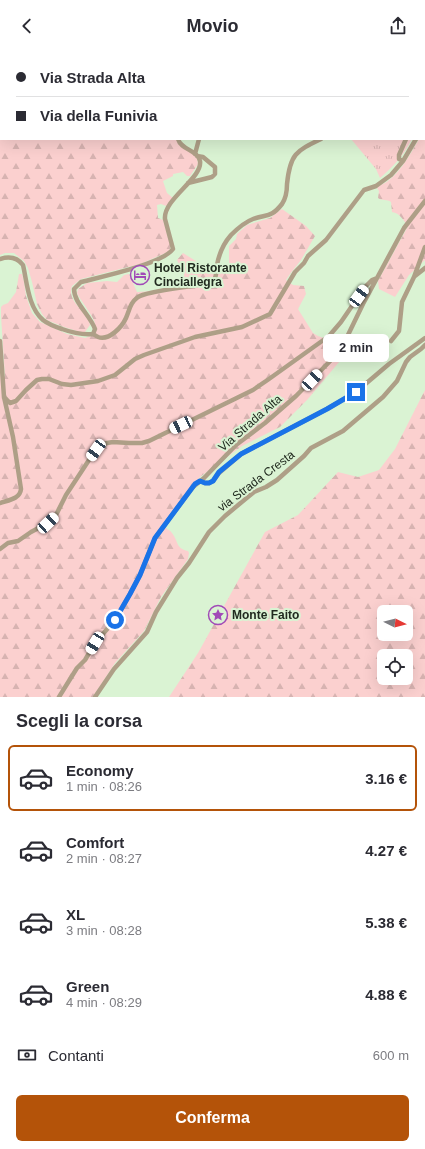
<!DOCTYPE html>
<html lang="it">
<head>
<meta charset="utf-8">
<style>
	body { margin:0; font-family:Helvetica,sans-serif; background:#f7f7f7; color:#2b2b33; height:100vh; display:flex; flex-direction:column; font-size:15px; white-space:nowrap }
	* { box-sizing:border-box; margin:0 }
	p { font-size:13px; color:#7c7c81 }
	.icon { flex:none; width:22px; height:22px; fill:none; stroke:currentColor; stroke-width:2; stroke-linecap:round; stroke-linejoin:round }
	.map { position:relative; height:645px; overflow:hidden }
	.sheet { display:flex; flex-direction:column; background:#fff; flex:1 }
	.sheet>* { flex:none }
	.hud { position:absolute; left:0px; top:0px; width:425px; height:88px; box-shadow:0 4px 16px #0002; display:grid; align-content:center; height:88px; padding:0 16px; background:#fff }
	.needle { width:26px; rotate:96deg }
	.buttons { position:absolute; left:377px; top:553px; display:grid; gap:8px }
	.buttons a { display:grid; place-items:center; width:36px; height:36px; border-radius:6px; background:#fff; box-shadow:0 4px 16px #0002; font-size:20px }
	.end { position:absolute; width:18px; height:18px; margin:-9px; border:5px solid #1a73e8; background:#fff; box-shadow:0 0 0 2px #fff }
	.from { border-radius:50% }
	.bubble { position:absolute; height:28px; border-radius:6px; background:#fff; box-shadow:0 4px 16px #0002; font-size:13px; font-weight:600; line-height:28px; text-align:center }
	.car { position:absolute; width:12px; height:24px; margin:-12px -6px; border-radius:5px; box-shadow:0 0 3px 1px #0007; background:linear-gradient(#fff 24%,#345 0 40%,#fff 0 76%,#345 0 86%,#fff 0) }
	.hud b { display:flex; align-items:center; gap:14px; height:38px; font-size:15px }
	.hud b+b { border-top:1px solid #e1e1e2 }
	.hud i { width:10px; height:10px; background:#2b2b33 }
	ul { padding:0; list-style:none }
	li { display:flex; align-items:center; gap:12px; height:66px; margin:0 8px 6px; padding:0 8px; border:2px solid transparent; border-radius:6px }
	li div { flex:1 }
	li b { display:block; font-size:15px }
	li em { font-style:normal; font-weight:600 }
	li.selected { border-color:#b45309 }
	li>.icon { width:36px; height:36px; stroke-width:1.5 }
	h2 { padding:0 16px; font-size:18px; line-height:48px }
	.pay { display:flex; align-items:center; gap:10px; height:44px; padding:0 16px; font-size:15px }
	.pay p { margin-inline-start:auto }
	.primary-button { display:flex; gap:8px; margin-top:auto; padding:8px 16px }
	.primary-button a { flex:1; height:46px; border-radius:6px; background:#b45309; color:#fff; font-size:16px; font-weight:600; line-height:46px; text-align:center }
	header { display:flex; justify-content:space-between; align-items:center; height:52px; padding:0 16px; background:#fff; font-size:18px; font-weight:600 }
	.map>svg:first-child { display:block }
	.grass { fill:url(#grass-tufts) }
	.forest { fill:url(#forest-firs); fill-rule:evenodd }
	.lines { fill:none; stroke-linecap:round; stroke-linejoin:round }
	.minor { stroke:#ae9f87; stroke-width:4.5 }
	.route { stroke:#1a73e8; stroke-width:5 }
	.labels { text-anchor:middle; stroke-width:4; stroke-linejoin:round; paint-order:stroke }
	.poi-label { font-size:12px; font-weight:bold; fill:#212a1f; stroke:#daf3d3; text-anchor:start }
	.street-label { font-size:12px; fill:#212a1f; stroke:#daf3d3 }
</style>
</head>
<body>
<header><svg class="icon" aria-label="back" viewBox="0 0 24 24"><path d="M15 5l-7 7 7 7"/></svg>Movio<svg class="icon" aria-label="share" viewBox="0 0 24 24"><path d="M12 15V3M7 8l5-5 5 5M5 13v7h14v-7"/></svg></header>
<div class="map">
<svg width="425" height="645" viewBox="0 0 425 645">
	<defs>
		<pattern id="grass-tufts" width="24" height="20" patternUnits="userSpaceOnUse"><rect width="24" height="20" fill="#fbd0cf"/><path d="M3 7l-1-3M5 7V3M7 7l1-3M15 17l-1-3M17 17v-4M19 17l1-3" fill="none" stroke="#d7b3b1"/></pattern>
		<pattern id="forest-firs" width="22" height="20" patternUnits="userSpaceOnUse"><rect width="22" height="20" fill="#fbd0cf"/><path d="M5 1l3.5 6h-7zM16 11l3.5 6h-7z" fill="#d7b3b1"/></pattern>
	</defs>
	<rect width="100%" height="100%" fill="#daf3d3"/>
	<path class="grass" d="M102,0H291V1H102Z
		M296,0H400L399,1H296Z
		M351,87H412C404,103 393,115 380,126L376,117Z"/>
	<path class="forest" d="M0,0H102V1H1V87H177L197,106L198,112L190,124H187L183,120L173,122V124L163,129L167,141L173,146L166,154L161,152L157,153L158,166L163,168L170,192V197L168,200L140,212L81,227L72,234C66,250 88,259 90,273L85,280H80L64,275L47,268L42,262L37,252L32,230L28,216L24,209L14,201H5L0,203Z
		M425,78V208L409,223L395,245L379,237L378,229L407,176L408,174C403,168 400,161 392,160L391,150C387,147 382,149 378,146L379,139L377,136L379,134C398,126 409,104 419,87H424V79Z
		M282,157L306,174L315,184L301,208L290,222L286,228L293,233L304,234L306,242L298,257L313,281L318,284L351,296L307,348L280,375L242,394L200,425L164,475C167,477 170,478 172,481C179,490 175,496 188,499L189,501L188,507L161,545L144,579L115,611L93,645H0V320L5,325L1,264V255L3,253L8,251L16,240L19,222H22L24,230L26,244L32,261L40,270L67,282L85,286L91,284C92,280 95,276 95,272C95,266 80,248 77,241L78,237L87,231L107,229L117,230L124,223L129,222L137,240L171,238L183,236L184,222L177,208L183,201L212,219L220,222L226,219L229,215V194L236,187L237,182L247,173L270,166Z
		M425,338V645H169L198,601L265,480L298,463L338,420L358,425L379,418L395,397ZM384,560H406V582H384ZM384,604H406V626H384Z"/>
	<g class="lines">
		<path class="minor" d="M294,1V0
			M401,1V0
			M410,1L411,0
			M418,1L419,0
			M424,4L425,1
			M424,73L425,72
			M195,102L199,87
			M403,109L399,107V103L406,87
			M188,131L212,125L215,122V115L203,105L197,104
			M0,207C9,204 17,205 23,213C27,230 28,255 43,268C48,272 56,275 62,277C73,281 82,283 93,282
			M415,224L425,216
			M93,282C95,283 96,284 98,285C109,289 122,275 126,266C130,257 130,251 138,245C150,237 210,234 214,228C217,224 216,218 217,213C219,202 224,191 231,183C237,177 245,170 253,167C267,162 271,166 282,152C286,146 287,139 287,132C290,102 296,99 321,87
			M93,282L95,277C90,263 74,251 74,237L81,230C101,225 162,212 173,197L165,167C163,147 203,126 200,109C198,98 181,98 178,87
			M0,289L4,345L13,385L21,437C20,447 9,448 0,451
			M391,289L399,279L402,250L414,225L425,195
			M4,345L10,351L16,349L26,338L37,328L42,327H49L62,332L71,333L98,329L115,323L135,307L144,303L195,285L242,275L270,262L295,220L304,211L308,204L326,188L364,138L376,134L391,123L403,109L416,87
			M200,429L205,431H209L213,429L219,421L241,402L327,357L356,340L389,312L425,286
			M0,497L8,491L18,489L31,480L48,471L55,465L66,443L89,408L96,398L101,393L107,391L113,390L129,391H142L149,389L253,338L269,327L329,284L341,270L365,235L372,228L377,226
			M59,645L77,616L85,608L95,591L115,568L130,542L140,523L155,486L193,435L204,426L236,393L265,371L296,344L335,304L347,285L363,252L404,176L425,149
			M95,645L114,617L147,580L156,560L177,526L189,511L209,480L225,464L243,449L254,440L266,435L277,428L304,404L311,396L343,379L383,345L397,329L406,310L410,305L421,297L425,293"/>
	</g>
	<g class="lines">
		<path class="route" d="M115,568L130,542L140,523L155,486L195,432L200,429L205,431H209L213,429L219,420L241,402L327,357L356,340"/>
	</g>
	<defs>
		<symbol id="hotel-ring" viewBox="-11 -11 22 22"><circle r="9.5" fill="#daf3d3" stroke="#a14ab7" stroke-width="1.5"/><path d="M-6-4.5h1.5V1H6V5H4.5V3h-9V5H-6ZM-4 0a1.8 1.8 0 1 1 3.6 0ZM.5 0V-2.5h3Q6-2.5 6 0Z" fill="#a14ab7"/></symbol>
		<symbol id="sight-ring" viewBox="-11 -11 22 22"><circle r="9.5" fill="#daf3d3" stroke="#a14ab7" stroke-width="1.5"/><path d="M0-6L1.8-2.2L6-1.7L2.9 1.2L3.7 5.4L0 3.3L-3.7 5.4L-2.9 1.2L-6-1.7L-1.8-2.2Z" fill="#a14ab7"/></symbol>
	</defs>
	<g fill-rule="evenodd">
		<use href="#hotel-ring" x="129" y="212" width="22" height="22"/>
		<use href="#sight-ring" x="207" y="552" width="22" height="22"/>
	</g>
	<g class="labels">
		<g class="poi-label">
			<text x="154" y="220">Hotel Ristorante<tspan x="154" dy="14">Cinciallegra</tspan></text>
			<text x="232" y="567">Monte Faito</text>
		</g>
		<g class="street-label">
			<text transform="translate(250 371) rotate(-41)" y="4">Via Strada Alta</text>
			<text transform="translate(256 429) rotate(-37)" y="4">via Strada Cresta</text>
		</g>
	</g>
</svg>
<div class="buttons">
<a><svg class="needle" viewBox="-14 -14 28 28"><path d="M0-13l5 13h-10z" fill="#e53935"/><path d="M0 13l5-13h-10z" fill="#7c7c81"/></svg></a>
<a><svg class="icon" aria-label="locate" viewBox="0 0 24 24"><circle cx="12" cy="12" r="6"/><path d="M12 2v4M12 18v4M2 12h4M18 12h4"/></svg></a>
</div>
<i class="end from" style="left:115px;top:568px"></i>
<i class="end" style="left:356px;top:340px"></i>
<div class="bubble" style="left:323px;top:282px;width:66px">2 min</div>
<i class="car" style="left:359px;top:244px;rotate:36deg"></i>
<i class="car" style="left:312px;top:328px;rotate:43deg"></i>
<i class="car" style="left:181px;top:373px;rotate:245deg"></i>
<i class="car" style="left:96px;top:398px;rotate:216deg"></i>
<i class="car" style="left:48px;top:471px;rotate:47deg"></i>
<i class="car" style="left:95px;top:591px;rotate:211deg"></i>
<div class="hud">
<b><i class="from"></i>Via Strada Alta</b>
<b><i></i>Via della Funivia</b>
</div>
</div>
<section class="sheet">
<h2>Scegli la corsa</h2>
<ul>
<li class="selected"><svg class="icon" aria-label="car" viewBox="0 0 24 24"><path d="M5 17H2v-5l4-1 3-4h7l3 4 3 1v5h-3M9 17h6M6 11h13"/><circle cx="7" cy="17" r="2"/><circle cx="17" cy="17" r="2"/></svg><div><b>Economy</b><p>1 min · 08:26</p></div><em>3.16 €</em></li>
<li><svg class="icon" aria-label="car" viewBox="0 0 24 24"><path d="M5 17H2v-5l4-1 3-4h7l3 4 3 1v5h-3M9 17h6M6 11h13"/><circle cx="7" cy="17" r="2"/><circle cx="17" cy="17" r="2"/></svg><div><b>Comfort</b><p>2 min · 08:27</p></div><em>4.27 €</em></li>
<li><svg class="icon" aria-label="car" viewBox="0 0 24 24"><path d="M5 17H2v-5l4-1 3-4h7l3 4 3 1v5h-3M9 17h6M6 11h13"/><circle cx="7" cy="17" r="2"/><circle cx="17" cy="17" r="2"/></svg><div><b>XL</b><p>3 min · 08:28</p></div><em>5.38 €</em></li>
<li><svg class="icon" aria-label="car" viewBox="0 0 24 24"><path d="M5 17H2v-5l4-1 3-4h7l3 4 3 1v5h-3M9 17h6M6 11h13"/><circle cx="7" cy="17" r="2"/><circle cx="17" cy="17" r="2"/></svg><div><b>Green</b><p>4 min · 08:29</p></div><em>4.88 €</em></li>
</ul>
<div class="pay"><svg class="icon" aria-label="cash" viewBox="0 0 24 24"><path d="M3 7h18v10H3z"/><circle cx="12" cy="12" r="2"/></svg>Contanti<p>600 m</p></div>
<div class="primary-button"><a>Conferma</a></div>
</section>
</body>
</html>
